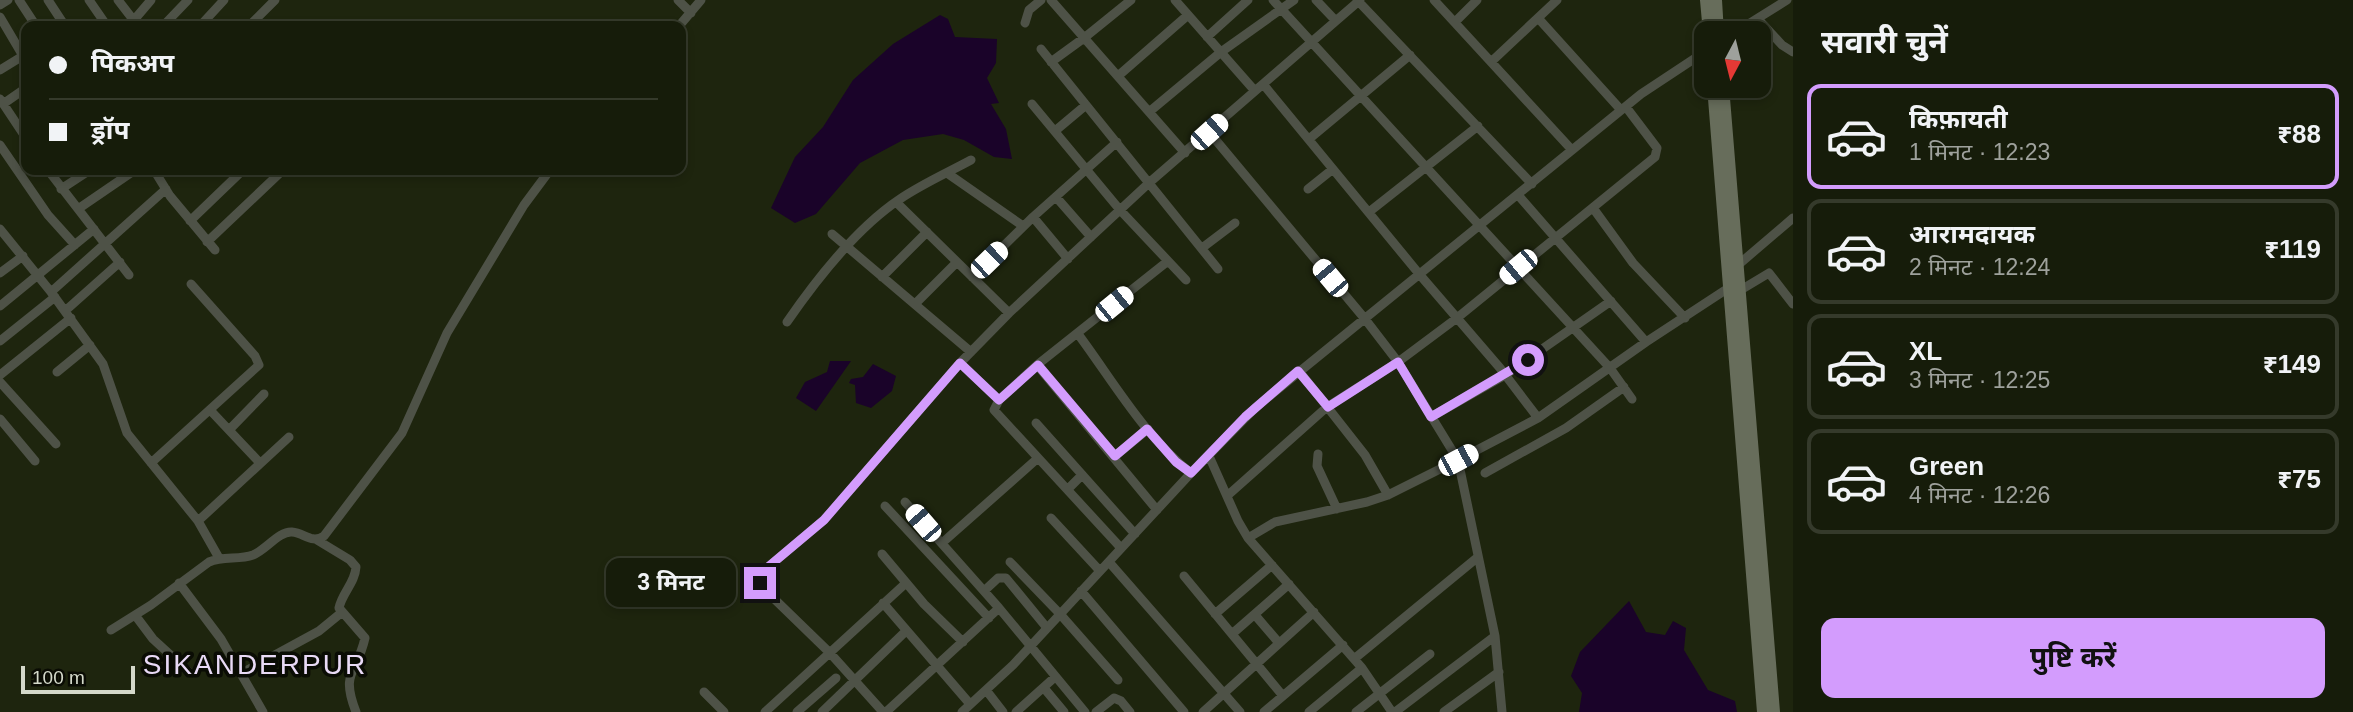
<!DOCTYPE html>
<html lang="hi">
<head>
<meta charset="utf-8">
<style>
	body { margin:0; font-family:Arial,"Noto Sans Devanagari",sans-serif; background:#1f2513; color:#f1f3f6; height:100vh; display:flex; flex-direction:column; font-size:26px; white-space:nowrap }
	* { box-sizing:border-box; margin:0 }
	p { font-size:23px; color:#9ea19c }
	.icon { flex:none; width:38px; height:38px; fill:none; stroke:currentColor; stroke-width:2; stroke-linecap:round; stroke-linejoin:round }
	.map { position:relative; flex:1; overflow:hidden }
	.panel { display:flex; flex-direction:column; background:#161c0a; width:560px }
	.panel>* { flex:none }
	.guide { position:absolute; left:21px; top:21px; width:665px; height:154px; border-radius:14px; box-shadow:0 4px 10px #0003,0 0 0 2px #353a2b; display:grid; align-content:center; height:154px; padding:0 28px; background:#161c0a }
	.needle { width:46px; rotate:187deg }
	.fabs { position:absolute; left:1694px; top:21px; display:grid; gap:14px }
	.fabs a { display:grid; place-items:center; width:77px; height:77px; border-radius:14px; background:#161c0a; box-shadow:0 4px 10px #0003,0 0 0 2px #353a2b; font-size:35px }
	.scale { position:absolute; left:21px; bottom:18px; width:114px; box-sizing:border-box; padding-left:7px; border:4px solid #d4d9ca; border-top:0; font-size:19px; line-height:24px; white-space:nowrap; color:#d4d9ca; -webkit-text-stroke:5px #0a0c04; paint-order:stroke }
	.end { position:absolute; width:32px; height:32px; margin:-16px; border:9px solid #d39cfd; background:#111; box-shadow:0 0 0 4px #111 }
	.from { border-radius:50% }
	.bubble { position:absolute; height:49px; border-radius:14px; background:#161c0a; box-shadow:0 4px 10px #0003,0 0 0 2px #353a2b; font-size:23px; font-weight:700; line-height:49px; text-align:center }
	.car { position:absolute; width:21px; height:42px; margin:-21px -10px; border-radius:9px; box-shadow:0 0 5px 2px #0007; background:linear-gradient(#fff 24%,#345 0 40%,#fff 0 76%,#345 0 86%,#fff 0) }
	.guide b { display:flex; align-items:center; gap:24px; height:66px; font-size:26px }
	.guide b+b { border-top:2px solid #353a2b }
	.guide i { width:18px; height:18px; background:#f1f3f6 }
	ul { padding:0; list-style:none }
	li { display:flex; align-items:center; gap:21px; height:105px; margin:0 14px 10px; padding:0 14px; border:4px solid #353a2b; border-radius:14px }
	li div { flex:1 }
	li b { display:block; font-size:26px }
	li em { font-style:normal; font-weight:700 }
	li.current { border-color:#d39cfd }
	li>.icon { width:63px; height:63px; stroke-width:1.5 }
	h2 { padding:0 28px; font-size:32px; line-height:84px }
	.action { display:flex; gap:14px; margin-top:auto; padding:14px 28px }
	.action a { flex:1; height:80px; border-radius:14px; background:#d39cfd; color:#111; font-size:28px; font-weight:700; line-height:80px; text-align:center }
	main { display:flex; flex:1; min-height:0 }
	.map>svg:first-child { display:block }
	.water { fill:#1a0329 }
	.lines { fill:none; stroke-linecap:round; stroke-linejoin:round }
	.minor { stroke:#4e5247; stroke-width:9 }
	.secondary { stroke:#676d5b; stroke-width:12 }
	.route { stroke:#d39cfd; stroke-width:9 }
	.labels { text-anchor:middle; stroke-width:7; stroke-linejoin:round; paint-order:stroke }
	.quarter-label { font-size:28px; letter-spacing:2px; fill:#e9daf6; stroke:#0a0c04 }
</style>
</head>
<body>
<main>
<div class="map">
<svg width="1793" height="712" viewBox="0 0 1793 712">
	<rect width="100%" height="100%" fill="#1e250e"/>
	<path class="water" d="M940,15L948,19L955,37L997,39L996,63L987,78L999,103L991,104L1006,129L1012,159L994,157L964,140L943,134L903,140L860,163L816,214L795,223L771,208L795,157L823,127L853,80L893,44Z
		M830,361H851L816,411L796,398L805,382L827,372Z
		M873,364L896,376L892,391L871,408L856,403L855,385L849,383L851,379L863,377Z
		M1629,601L1646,632L1665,635L1673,621L1686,628L1684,650L1708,690L1735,701L1737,712H1579L1582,693L1571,676L1580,652Z"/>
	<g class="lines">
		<path class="minor" d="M19,0L36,26
			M48,0L65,26
			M89,0L107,26
			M118,0L138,26
			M678,0L691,13
			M1051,0L1185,153
			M1175,0L1255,91
			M1273,0L1610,368L1632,399
			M1316,0L1335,20
			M1357,0L1532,184
			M1434,0L1572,150
			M0,5L8,0
			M0,17L26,61
			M1538,18L1621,110
			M1758,19L1782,45L1793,52
			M134,20L151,0
			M1455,22L1477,0
			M1025,23L1029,10L1041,0
			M163,26L188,0
			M200,26L224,0
			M249,26L275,0
			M679,26L701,0
			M1734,33L1787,0
			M1207,37L1248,0
			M1041,49L1218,269
			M1051,62L1084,38L1131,0
			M1491,62L1557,0
			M0,70L26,54
			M1118,76L1188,15
			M1263,84L1420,275L1500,368L1538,418
			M0,99L26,138
			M3,104L26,88
			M1032,104L1120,210L1186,280
			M1149,112L1221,52L1294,0
			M1055,131L1086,105
			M1209,132L1365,319L1398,362L1458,460L1495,636L1502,712
			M1309,139L1410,55
			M0,145L48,215L75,245
			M48,170L129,275
			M154,170L170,196L215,250
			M947,173L1023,226
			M61,189L90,170
			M1308,189L1333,169
			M1518,195L1646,342
			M1056,197L1091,237
			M896,202L1009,313
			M1593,208L1633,263L1685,318
			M78,209L135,170
			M1369,212L1478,126
			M1033,217L1068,259
			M190,221L243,170
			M0,229L51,292L103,364L127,433L198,521L219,558
			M832,234L971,352
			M207,242L283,170
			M1202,248L1235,223
			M1738,265L1793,218
			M0,273L23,256
			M882,277L927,232
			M972,277L1033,217L1117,142
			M1739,291L1769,273L1793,304
			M51,292L166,189
			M915,304L957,262
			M0,306L94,229
			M65,311L120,262
			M787,322C816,280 858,227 900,199C922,184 947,173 971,160
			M1078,334C1113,381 1144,436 1191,473
			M0,341L55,297
			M960,363L999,400
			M1037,365L1157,510
			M1299,371L1365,455L1388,495
			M57,372L90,345
			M0,375L71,318
			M0,382L56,444
			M210,410L260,463
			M1431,417L1505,375L1611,301
			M0,419L35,461
			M1036,423L1135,534
			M229,430L264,394
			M1318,454L1317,466L1337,509
			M1115,456L1148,429
			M1209,456L1238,521L1248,538L1362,668L1392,712
			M151,463L259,365L255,356L191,284
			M1485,473L1566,428L1624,387
			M1068,489L1082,475
			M1227,496L1327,407L1398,362L1457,318L1655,157L1657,148L1626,107
			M905,502L999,608L1085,712
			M885,506L989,618
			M1051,518L1100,571
			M198,521L289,437
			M1248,538L1275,522L1367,502L1388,495L1458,460L1538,418L1646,342L1730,287
			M317,540L350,560L356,567C355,583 342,593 339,608L365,638C357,674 340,671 356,712
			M942,543L1038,458
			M1121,548L994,410L999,400L1037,365L1168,261
			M882,554L924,604L963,642
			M1010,562L1060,614L1118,680
			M1109,562L1240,712
			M1184,576L1283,696
			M179,583L221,639L263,712
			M984,591L998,578H1006L1047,628
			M1081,591L1184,712
			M883,603L970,704
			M1215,614L1272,565
			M135,615L153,639L188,671
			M1255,615L1279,643
			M111,630L151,605L209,562C223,556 239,560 253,555C266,550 279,531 292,532C305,533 311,544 324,536L402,433L447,333L524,205L550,170
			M1232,634L1289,584
			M1354,659L1478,557
			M242,673L319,631L341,613
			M1044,688L1064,712
			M986,690L1003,712
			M704,692L724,712
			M765,712L906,583
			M797,712L836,678
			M822,712L906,631
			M883,712L830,653L763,588L759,577L762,572L824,520L960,363L1009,313L1150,182L1360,0
			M886,712L999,608
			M962,712L1013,665L1191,473L1256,407L1641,94L1706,51
			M1016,712L1055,677
			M1096,712L1114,698L1121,701L1130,712
			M1203,712L1314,612
			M1264,712L1343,645
			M1309,712L1362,668
			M1356,712L1430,654
			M1395,712L1495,636
			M1444,712L1499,672"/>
		<path class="secondary" d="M1706,0L1709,33
			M1716,0L1718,33
			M1713,86L1763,712
			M1723,86L1774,712"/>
	</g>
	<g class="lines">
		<path class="route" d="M760,583L759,578L762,572L824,520L960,363L999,400L1038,365L1115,456L1147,429L1176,462L1191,473L1245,417L1298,371L1328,407L1398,362L1431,417L1528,360"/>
	</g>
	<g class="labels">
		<g class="quarter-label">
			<text x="255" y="674">SIKANDERPUR</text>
		</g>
	</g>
</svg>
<div class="fabs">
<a><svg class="needle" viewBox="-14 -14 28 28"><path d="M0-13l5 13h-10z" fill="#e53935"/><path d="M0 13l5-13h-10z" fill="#9ea19c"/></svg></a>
</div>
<div class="scale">100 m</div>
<i class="end from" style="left:1528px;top:360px"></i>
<i class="end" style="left:760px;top:583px"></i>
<div class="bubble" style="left:606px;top:558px;width:130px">3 मिनट</div>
<i class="car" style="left:1209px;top:132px;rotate:48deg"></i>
<i class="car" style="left:989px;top:260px;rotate:46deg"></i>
<i class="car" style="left:1518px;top:267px;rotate:230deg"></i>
<i class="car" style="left:1330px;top:278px;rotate:320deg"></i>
<i class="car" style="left:1114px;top:304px;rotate:51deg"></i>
<i class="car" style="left:1458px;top:460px;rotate:62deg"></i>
<i class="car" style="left:923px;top:523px;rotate:319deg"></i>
<div class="guide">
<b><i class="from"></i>पिकअप</b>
<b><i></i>ड्रॉप</b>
</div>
</div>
<section class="panel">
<h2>सवारी चुनें</h2>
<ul>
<li class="current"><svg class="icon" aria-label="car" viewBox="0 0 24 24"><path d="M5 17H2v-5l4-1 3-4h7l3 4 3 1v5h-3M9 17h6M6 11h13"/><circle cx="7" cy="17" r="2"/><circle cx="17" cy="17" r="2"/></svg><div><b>किफ़ायती</b><p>1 मिनट · 12:23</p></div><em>₹88</em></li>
<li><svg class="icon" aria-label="car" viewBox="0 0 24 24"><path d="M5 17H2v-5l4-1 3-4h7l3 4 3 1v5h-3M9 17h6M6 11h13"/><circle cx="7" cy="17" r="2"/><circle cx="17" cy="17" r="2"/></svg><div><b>आरामदायक</b><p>2 मिनट · 12:24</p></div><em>₹119</em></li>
<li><svg class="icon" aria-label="car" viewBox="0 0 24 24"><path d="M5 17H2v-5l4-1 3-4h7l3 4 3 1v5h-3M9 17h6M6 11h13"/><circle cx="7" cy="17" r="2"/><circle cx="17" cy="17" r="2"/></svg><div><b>XL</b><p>3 मिनट · 12:25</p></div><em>₹149</em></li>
<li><svg class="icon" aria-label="car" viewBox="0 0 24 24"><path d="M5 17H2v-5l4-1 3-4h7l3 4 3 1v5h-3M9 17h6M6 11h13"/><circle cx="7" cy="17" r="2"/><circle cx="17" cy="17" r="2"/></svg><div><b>Green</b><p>4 मिनट · 12:26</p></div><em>₹75</em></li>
</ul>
<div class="action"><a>पुष्टि करें</a></div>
</section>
</main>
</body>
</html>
